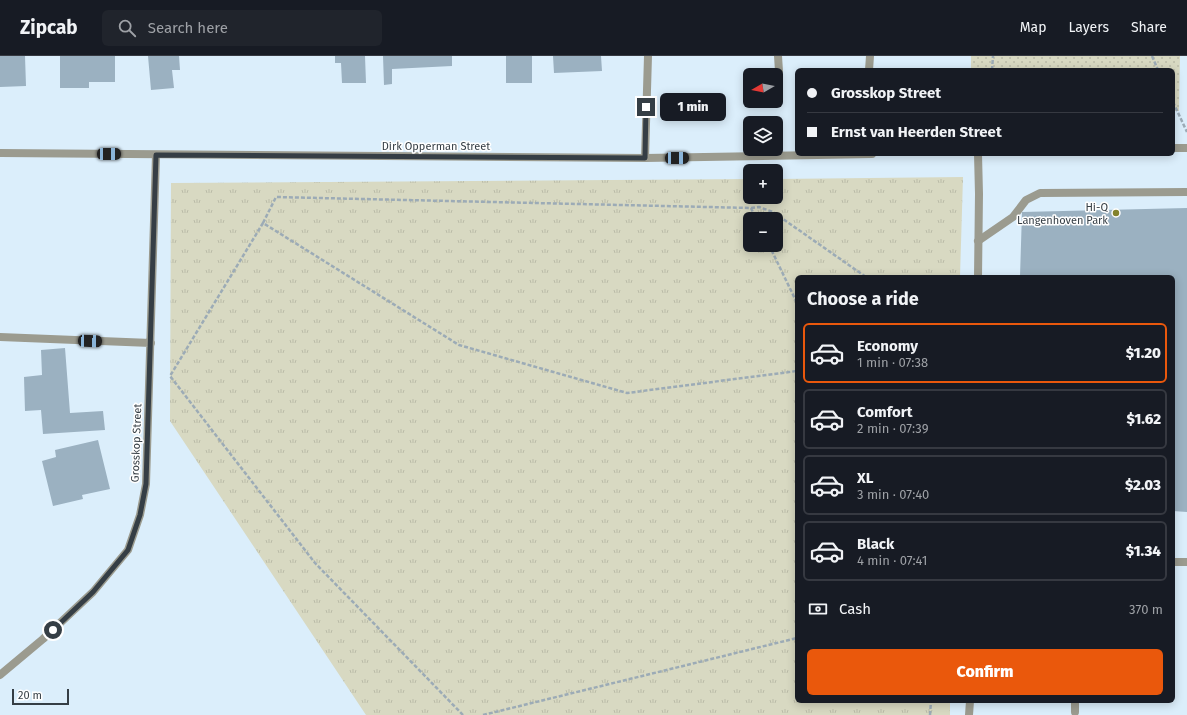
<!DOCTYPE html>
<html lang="en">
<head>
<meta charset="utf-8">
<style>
	body { margin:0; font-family:"Fira Sans",sans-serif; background:#20242c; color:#f1f3f6; height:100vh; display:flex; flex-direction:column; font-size:15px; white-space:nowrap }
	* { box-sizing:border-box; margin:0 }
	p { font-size:13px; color:#9ea1a6 }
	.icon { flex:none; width:22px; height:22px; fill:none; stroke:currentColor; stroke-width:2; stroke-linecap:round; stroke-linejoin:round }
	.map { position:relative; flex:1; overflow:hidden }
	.panel { position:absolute; left:795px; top:219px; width:380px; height:428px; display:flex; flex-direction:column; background:#171b24; border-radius:6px; box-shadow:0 2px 10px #0003 }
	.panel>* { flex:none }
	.hud { position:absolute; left:795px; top:12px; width:380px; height:88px; border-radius:6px; box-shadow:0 2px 10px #0003; display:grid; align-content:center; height:88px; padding:0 12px; background:#171b24 }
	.needle { width:26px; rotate:261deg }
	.tools { position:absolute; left:743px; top:12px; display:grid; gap:8px }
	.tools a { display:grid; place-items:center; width:40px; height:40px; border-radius:6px; background:#171b24; box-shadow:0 2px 10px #0003; font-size:20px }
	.scale { position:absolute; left:12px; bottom:10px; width:57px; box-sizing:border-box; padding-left:4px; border:2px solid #353e45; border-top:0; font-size:11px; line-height:14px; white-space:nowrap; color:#353e45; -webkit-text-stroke:3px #fff; paint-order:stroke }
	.end { position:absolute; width:18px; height:18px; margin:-9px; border:5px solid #353e45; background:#fff; box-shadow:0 0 0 2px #fff }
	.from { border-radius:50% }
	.bubble { position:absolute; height:28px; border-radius:6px; background:#171b24; box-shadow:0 2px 10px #0003; font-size:13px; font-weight:800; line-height:28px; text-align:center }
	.car { position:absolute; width:12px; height:24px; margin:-12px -6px; border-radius:5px; box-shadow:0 0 3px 1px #0007; background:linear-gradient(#222 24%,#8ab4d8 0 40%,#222 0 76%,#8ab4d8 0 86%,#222 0) }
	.hud b { display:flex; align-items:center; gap:14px; height:38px; font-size:15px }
	.hud b+b { border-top:1px solid #363941 }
	.hud i { width:10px; height:10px; background:#f1f3f6 }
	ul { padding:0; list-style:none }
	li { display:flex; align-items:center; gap:12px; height:60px; margin:0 8px 6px; padding:0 4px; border:2px solid #363941; border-radius:6px }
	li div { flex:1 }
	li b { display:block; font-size:15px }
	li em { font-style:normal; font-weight:800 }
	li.current { border-color:#ea580c }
	li>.icon { width:36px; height:36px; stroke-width:1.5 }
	h2 { padding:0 12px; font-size:18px; line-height:48px }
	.pay { display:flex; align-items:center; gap:10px; height:44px; padding:0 12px; font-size:15px }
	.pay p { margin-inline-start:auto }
	.primary-button { display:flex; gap:8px; margin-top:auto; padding:8px 12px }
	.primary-button a { flex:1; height:46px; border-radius:6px; background:#ea580c; color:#fff; font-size:16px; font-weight:800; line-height:46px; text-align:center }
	header { display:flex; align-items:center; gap:24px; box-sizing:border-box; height:56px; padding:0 20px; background:#171b24; border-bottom:1px solid #363941 }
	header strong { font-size:19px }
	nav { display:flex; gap:22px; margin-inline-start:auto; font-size:14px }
	.search { width:280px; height:36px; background:#20242c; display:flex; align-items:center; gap:10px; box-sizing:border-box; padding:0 14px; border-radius:6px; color:#9ea1a6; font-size:15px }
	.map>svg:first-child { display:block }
	.grass { fill:url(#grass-tufts); fill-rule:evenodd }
	.park { fill:url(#park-dots) }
	.building { fill:#9bb1c1 }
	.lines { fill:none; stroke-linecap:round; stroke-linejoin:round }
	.path { stroke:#9cabb6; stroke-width:2.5; stroke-dasharray:4 2; stroke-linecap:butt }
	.service { stroke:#9b9b8f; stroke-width:8 }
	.minor { stroke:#9b9b8f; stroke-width:8 }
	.tertiary { stroke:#9b9b8f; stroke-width:8 }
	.route { stroke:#353e45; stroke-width:5 }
	.poi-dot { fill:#83822b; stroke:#fff; stroke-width:1.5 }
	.labels { text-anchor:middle; stroke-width:3; stroke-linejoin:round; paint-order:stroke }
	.street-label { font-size:11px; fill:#353e45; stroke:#fff }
	.poi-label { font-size:11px; fill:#353e45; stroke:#fff; text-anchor:end }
</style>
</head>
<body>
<header>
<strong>Zipcab</strong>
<div class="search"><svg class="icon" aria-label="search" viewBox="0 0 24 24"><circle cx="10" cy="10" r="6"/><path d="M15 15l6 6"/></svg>Search here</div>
<nav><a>Map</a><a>Layers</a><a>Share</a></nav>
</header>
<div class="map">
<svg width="1187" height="659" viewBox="0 0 1187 659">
	<defs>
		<pattern id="grass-tufts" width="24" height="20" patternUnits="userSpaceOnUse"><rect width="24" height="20" fill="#d8d9c2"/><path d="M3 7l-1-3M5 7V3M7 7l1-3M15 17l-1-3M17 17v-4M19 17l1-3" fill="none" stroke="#babba8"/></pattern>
		<pattern id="park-dots" width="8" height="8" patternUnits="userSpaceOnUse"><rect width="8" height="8" fill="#d8d9c2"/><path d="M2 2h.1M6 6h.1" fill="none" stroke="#babba8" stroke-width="1.8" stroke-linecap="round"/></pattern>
	</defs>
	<rect width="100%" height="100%" fill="#dbeefb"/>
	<path class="grass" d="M963,121L960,221H797V645H950V659H366L170,365L171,127L750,123V141H776V123ZM750,163H776V189H750Z"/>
	<path class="park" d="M971,0H1180L1179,55H1173V14H971Z"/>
	<path class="building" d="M0,0H25L26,30L0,31Z
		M60,0H115V26H89V32H60Z
		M148,0H179L180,14H172L174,32L151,34Z
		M335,0H365L366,27H342L341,7H335Z
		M383,0H452V10L392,13V28L384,29Z
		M506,0H532V27H506Z
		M553,0H601L602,15L554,17Z
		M1187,152V456L1173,455V221H1020L1022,156Z
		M65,292L70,357L103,355L105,374L43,378L41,354L25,355L24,321L42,319L41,294Z
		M98,384L110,433L82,439L83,443L53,450L42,405L56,401L55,394Z"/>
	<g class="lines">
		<path class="path" d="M1152,0L1158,14
			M992,14L993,0
			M1173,46L1187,76
			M751,152L759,151L773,156L866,221
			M263,167L276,141L751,152L756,163
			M769,189L797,247
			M463,659L315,507L170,320L263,167L459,289L627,337L797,315
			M483,659L797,582
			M930,659L931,645"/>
		<path class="service" d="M978,185L1013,161L1026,144L1040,137L1187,136"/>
		<path class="minor" d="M778,0L779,15
			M869,14L870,0
			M978,98L979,138L978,221
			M645,102L648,0
			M0,281L151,287
			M1173,506H1187
			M0,619L43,583L93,536L128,494L140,459L146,428L156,99
			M1075,645V656
			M969,659L970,645"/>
		<path class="tertiary" d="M1173,92H1187
			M0,97L645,102L872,98"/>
	</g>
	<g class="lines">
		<path class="route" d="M53,574L93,536L128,494L140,459L146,428L156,99L645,102L646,51"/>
	</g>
	<circle class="poi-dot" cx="1116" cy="157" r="4"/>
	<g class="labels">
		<g class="street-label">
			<text x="436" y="94">Dirk Opperman Street</text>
			<text transform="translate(136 387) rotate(-88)" y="4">Grosskop Street</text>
		</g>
		<g class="poi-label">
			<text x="1108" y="155">Hi-Q<tspan x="1108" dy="13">Langenhoven Park</tspan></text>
		</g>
	</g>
</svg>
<div class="tools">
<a><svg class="needle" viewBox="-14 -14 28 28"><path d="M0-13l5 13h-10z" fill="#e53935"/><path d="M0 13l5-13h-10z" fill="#9ea1a6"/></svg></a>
<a><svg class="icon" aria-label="layers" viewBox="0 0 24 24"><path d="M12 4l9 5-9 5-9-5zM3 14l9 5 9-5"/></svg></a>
<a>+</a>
<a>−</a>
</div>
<div class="scale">20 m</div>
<i class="end from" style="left:53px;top:574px"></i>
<i class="end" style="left:646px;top:51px"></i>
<div class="bubble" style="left:660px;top:37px;width:66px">1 min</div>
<i class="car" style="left:109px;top:98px;rotate:90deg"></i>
<i class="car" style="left:677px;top:102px;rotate:89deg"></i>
<i class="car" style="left:90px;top:285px;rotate:92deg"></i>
<div class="hud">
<b><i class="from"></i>Grosskop Street</b>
<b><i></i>Ernst van Heerden Street</b>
</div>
<section class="panel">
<h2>Choose a ride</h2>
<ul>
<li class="current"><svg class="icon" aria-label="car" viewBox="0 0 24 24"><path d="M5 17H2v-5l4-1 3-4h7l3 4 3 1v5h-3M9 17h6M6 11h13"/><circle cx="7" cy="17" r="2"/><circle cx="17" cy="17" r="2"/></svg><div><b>Economy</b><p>1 min · 07:38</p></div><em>$1.20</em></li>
<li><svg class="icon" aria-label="car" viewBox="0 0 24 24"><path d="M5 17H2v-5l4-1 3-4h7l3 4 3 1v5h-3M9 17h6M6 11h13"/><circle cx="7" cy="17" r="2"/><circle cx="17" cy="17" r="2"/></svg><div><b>Comfort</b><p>2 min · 07:39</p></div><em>$1.62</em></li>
<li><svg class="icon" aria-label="car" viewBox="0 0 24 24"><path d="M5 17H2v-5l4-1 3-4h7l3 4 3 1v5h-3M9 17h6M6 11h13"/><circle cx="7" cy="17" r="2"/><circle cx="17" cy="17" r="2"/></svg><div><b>XL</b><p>3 min · 07:40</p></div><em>$2.03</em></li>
<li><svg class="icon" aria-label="car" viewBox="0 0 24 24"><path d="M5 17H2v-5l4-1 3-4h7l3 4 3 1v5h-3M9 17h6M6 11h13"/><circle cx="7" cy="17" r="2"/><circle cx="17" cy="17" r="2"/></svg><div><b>Black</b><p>4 min · 07:41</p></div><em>$1.34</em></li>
</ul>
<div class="pay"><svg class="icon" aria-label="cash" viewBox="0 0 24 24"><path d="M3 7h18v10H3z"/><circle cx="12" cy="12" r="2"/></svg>Cash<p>370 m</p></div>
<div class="primary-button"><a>Confirm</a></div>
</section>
</div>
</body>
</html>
